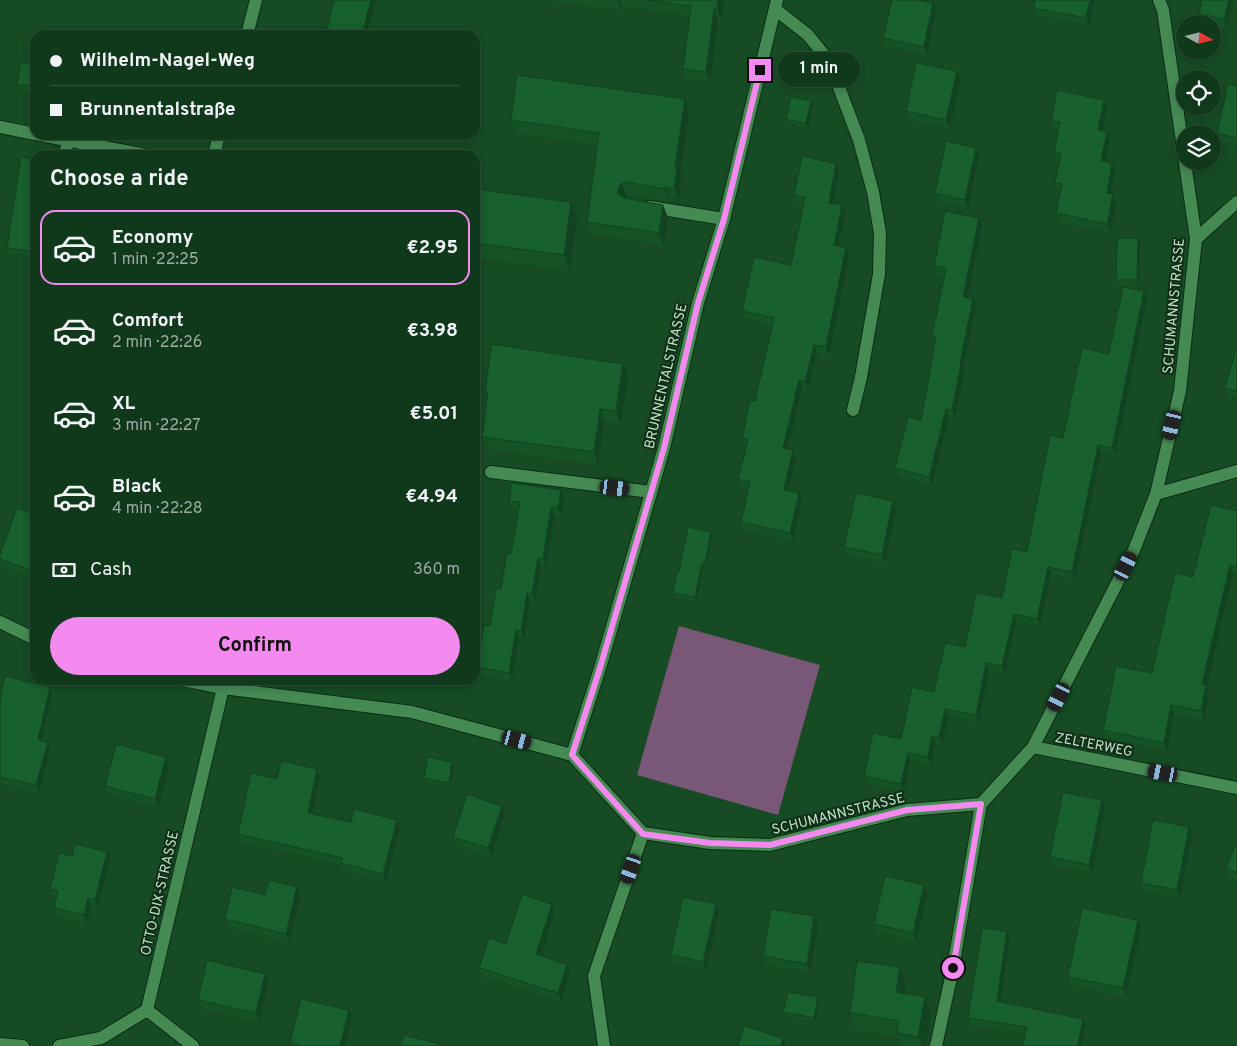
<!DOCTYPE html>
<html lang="en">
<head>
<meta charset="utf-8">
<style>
	body { margin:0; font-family:Overpass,sans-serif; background:#1e4328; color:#f1f3f6; height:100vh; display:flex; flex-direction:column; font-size:19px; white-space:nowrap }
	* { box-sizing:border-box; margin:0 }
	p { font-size:16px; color:#9caca3 }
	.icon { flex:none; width:28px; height:28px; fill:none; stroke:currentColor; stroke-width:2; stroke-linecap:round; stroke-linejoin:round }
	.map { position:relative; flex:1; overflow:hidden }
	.drawer { position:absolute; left:30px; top:150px; width:450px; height:535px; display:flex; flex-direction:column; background:#10381b; border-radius:15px; box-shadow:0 2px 8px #0003,0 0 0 1px #30523a }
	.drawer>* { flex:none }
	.banner { position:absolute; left:30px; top:30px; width:450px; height:110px; border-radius:15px; box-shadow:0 2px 8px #0003,0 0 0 1px #30523a; display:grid; align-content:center; height:110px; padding:0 20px; background:#10381b }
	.needle { width:32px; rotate:98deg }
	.fabs { position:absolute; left:1176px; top:15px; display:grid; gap:10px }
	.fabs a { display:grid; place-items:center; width:45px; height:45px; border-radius:50%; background:#10381b; box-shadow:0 2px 8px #0003,0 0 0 1px #30523a; font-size:25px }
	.end { position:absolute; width:22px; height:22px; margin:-11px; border:6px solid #f489ef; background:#111; box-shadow:0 0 0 2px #111 }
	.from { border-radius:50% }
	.bubble { position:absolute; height:35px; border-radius:18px; background:#10381b; box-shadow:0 2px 8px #0003,0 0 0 1px #30523a; font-size:16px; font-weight:700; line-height:35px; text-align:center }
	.car { position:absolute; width:15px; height:30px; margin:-15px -8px; border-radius:6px; box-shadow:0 0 4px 1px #0007; background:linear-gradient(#222 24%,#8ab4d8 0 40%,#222 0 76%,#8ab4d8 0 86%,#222 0) }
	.banner b { display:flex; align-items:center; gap:18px; height:48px; font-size:19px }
	.banner b+b { border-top:1px solid #30523a }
	.banner i { width:12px; height:12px; background:#f1f3f6 }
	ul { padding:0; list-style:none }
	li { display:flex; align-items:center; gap:15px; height:75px; margin:0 10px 8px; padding:0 10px; border:2px solid transparent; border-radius:15px }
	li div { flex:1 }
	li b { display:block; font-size:19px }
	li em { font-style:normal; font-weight:700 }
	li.current { border-color:#f489ef }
	li>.icon { width:45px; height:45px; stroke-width:1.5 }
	h2 { padding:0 20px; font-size:22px; line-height:60px }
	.pay { display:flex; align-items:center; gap:12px; height:55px; padding:0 20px; font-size:19px }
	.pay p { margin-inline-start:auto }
	.cta { display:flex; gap:10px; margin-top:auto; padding:10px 20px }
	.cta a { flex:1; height:58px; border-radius:30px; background:#f489ef; color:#111; font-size:20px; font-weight:700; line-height:58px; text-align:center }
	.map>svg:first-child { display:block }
	.pitch { fill:#795877 }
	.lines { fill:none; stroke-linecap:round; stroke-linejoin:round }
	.minor-casing { stroke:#092e13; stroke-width:14 }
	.minor { stroke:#458953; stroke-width:12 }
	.wall { fill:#155327 }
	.shaded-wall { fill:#114320 }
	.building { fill:#18602d; stroke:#114320 }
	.route { stroke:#f489ef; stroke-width:6 }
	.labels { text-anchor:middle; stroke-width:4; stroke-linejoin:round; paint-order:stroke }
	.street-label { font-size:14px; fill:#c0e2c4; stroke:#102d17 }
</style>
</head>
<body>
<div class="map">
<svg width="1237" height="1046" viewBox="0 0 1237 1046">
	<rect width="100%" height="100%" fill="#164b24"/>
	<path class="pitch" d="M679,626L820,665L778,815L637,775Z"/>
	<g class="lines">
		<defs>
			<path id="minor" d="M775,9L808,35L829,61L859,140L873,192L880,233L879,274L861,377L853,410
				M247,35L256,0
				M0,127L35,134
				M40,135L146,155
				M65,155L68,140
				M214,155L219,135
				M650,207L724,219
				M1196,239L1237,202
				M491,472L651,492
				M1156,494L1237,471
				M0,622L35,639
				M183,680L223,688L412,712L572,755L643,833
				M1033,747L1237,788
				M572,755L600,668L664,448L698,303L724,219L777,0
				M643,833L710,843L770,845L907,810L981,804L1033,747L1134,550L1156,494L1180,391L1196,239L1163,10L1159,0
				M147,1010L193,1046
				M0,1044L23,1046
				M59,1046L101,1038L147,1010L223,688
				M604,1046L594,976L643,833
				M936,1046L953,968L981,804"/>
		</defs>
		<use href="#minor" class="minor-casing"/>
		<use href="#minor" class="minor"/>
	</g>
	<path class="wall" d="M541,0H724L721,20H718L710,83L687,80L683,69L690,16L622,6V10Z
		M1094,0L1089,26L1037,15L1034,8Z
		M1202,0H1233L1227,28L1212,25V24L1202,23L1199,14Z
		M936,11L927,55L886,47L883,38Z
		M35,65V93L20,90L17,84Z
		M960,80L950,128L909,120L906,111Z
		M1237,86V145L1220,141L1217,133Z
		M685,99L689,112L680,177L681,180L679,200L670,199V202L631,195L627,196L624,198L663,205L668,218L664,245L591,234L587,222L597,145L515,133L511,120Z
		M813,106L808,128L788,123L786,119Z
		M1107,108L1102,131L1107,132L1110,141L1106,162L1115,172L1111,194H1113L1116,203L1110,232L1059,222L1056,213L1061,191L1058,190L1055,182L1060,160L1057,159L1054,151L1058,130L1054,129L1051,121Z
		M979,156L968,208L938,202L935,193Z
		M35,160V257L9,253L7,248Z
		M839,171L833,203L842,205L845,213L838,245L849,255L829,355L817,353L808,390L802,388L788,449L796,458L789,491L802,501L793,541L744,530L741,522L749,489L741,487L738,479L746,446H745L742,438L755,401L772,325L744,319L742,311L791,265L803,205L797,203L794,195Z
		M475,189L571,202L577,218L570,271L475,258Z
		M982,226L967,298L976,307L963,369L964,372L955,418L949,417L932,485L898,477L895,468L921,420L935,343L932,336L944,275L937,274L934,266Z
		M1140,243L1139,284H1117L1116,280Z
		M1144,291L1147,299L1115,455L1101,452L1075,579L1051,574L1040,626L1016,622L1005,674L989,670L979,722L948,716L942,744L935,743L931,765L910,760L904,791L866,783L864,776L901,739L965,647L1002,598L1027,552L1063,438Z
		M1237,349V399L1228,396L1225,388Z
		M628,376L621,424L604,421L598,465L486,449L482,437L487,397L485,392Z
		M561,490L564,498L561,516L554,515L546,566H541L535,602L530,601L524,639L519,637L512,680L480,675L477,667L511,554L519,509L512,508L509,501Z
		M17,508L32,578L1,566L0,563V554Z
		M896,509L885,563L847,555L844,547Z
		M1237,511V575L1233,574L1207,685L1209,693L1204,720L1174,714L1167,751L1106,738L1103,730L1152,673L1193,577Z
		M711,532L712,536L706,567H703L697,601L674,597L673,593L679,572Z
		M52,694L42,741L50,750L39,793L0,783V699Z
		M452,762L454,766L450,787L425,782L424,778Z
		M169,766L158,807L108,794L105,786Z
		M320,777L312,814L351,822L397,820L400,828L386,882L344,871L341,865L241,842L238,834L277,779Z
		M1102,800L1105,809L1092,873L1053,865L1050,857Z
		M502,806L505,814L491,857L456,845L453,837Z
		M1192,835L1180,898L1144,891L1141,883Z
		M1237,842V880L1229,876L1226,868Z
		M107,852L110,860L98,908L91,906L87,924L57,917L54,908L56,898L53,897L50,889L72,856Z
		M924,885L928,894L916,941L877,932L874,924Z
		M297,887L300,896L289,942L228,927L225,919Z
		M555,912L541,956L570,973L561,1001L482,976L479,968L506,944Z
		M719,913L706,970L674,963L671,955Z
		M814,916L818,925L810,972L766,965L763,956Z
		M1138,920L1141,928L1126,997L1071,985L1068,977Z
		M1010,938L1000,1002L1086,1025L1081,1046H1023L1025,1034L970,1025L968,1018Z
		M900,967L906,985L904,994L931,1015L926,1046H902L899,1037L856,1031L850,1013Z
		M265,974L268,982L259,1022L201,1008L198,1000Z
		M818,997L819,1002L816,1022L785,1016L783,1012Z
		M349,1010L352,1018L345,1046H291L290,1043Z"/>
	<path class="shaded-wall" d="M371,0H376L367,35H362Z
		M618,0H620L622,6V10Z
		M718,0H724L721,20L717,10Z
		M1090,0H1094L1089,26L1086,18Z
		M1229,0H1233L1227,28L1224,19Z
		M933,3L936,11L927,55L924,47Z
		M714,9L718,20L710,83L706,72Z
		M957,71L960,80L950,128L946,120Z
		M685,99L689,112L680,177L681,180L679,200L674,188L675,168Z
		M1104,100L1107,108L1101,139L1098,130Z
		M811,101L813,106L808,128L806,124Z
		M1107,132L1110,141L1104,169L1101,161Z
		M976,148L979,156L968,208L965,200Z
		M1112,163L1115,172L1110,201L1107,193Z
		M836,164L839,171L832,211L829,203Z
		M622,183L627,196L622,201L618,194V189Z
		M666,187L670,199V202L665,189Z
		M1113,194L1116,203L1110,232L1107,224Z
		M571,202L577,218L570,271L564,255Z
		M663,205L668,218L664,245L659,233Z
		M842,205L845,213L837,253L834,245Z
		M979,218L982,226L966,305L963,297Z
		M1138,238L1140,243L1139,284L1137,280Z
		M846,247L849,255L829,355L826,347Z
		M1144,291L1147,299L1115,455L1112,448Z
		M973,299L976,307L963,369L964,372L955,418L952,410L960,363Z
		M814,345L817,353L808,390L805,382Z
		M623,364L628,376L621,424L616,411Z
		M799,380L802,388L786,456L783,448Z
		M600,409L604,421L598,465L594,452Z
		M946,409L949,417L932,485L929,477Z
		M1098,445L1101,452L1075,579L1072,572Z
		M793,450L796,458L787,497L784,490Z
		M561,490L564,498L561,516L558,508Z
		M799,493L802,501L793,541L790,533Z
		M893,501L896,509L885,563L882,555Z
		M551,507L554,515L546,566L543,559Z
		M711,532L712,536L706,567L705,563Z
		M35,553V570L32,578L29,569Z
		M538,558L541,566L535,602L532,594Z
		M702,563L703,567L697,601L695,597Z
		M1230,565L1233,574L1207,685L1209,693L1204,720L1201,711L1202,684Z
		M1048,567L1051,574L1040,626L1037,619Z
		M527,593L530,601L524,639L521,631Z
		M1014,614L1016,622L1005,674L1002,666Z
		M516,630L519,637L512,680L509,673Z
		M986,663L989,670L979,722L976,715Z
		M50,687L52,694L40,747L38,740Z
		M1171,705L1174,714L1167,751L1164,743Z
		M945,709L948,716L942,744L939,737Z
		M932,736L935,743L931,765L928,757Z
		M48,742L50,750L39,793L36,785Z
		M908,753L910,760L904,791L901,784Z
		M166,757L169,766L158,807L155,799Z
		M452,762L454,766L450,787L449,783Z
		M317,769L320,777L311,821L308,813Z
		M1102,800L1105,809L1092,873L1089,865Z
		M502,806L505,814L491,857L488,848Z
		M397,820L400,828L386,882L383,874Z
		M1189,827L1192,835L1180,898L1177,890Z
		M107,852L110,860L98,908L95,900Z
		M924,885L928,894L916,941L913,933Z
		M297,887L300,896L289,942L286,934Z
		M88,898L91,906L87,924L84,915Z
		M552,904L555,912L539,963L536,954Z
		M716,904L719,913L706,970L703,962Z
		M814,916L818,925L810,972L807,964Z
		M1138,920L1141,928L1126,997L1123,988Z
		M1007,931L1010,938L999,1008L997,1001Z
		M567,965L570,973L561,1001L558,993Z
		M900,967L906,985L902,1009L896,992Z
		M265,974L268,982L259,1022L256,1013Z
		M818,997L819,1002L816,1022L814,1018Z
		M925,997L931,1015L926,1046H922L918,1037Z
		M349,1010L352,1018L345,1046H340Z
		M1083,1019L1086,1025L1081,1046H1078Z
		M783,1038L786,1046H781Z"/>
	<path class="building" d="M334,0H371L362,35H318L319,28L327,30Z
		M648,0H718L717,10L714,9L706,72L683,69L691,6Z
		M892,0H919L933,3L924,47L883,38Z
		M1035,0H1090L1086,18L1034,8Z
		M1202,0H1229L1224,19L1199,14Z
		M21,62L35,65V87L17,84Z
		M916,63L957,71L946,120L906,111Z
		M517,75L685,99L675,168H677L674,188L666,187L665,189L626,182L622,183L618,189V194L624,198L663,205L659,233L587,222L599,133L511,120Z
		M1228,84L1237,86V138L1217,133Z
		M1057,90L1104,100L1098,130L1107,132L1101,161L1112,163L1107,193L1113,194L1107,224L1056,213L1062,184L1055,182L1061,153L1054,151L1060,122L1051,121Z
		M791,97L811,101L806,124L786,119Z
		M946,141L976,148L965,200L935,193Z
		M802,156L836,164L829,203L842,205L834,245L846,247L826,347L814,345L805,382L799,380L783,448L793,450L784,490L799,493L790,533L741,522L750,482L738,479L748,440L742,438L750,400L755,401L774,318L742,311L754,257L791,265L805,198L794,195Z
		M21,157L35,160V252L7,248Z
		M475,189L571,202L564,255L475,243Z
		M945,211L979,218L963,297L973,299L960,363L961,364L952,410L946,409L929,477L895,468L908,417L921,420L936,337L932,336L946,268L934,266Z
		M1117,238H1138L1137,280H1116Z
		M1123,287L1144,291L1112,448L1098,445L1072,572L1048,567L1037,619L1014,614L1002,666L986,663L976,715L945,709L939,737L932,736L928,757L908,753L901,784L864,776L873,733L901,739L912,687L934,692L945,643L965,647L976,593L1002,598L1012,549L1027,552L1050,435L1063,438L1082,348L1109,354Z
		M492,344L623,364L616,411L600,409L594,452L482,437L488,392H485Z
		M1236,349H1237V391L1225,388Z
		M512,483L561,490L558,508L551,507L543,559L538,558L532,594L527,593L521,631L516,630L509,673L477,667L484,625L490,626L496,588L501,589L507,553L511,554L520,502L509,501Z
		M856,493L893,501L882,555L844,547Z
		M1211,505L1237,511V561L1236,567L1230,565L1202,684L1206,685L1201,711L1171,705L1164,743L1103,730L1116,666L1152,673L1175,573L1193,577Z
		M17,508L35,515V553L29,569L0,559V554Z
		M688,527L711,532L705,563H702L695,597L673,593L677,572H679Z
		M5,676L50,687L38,740L48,742L36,785L0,777V699Z
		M116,744L166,757L155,799L105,786Z
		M428,757L452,762L449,783L424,778Z
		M281,761L317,769L308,813L351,822L354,809L397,820L383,874L341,863L342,858L238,834L251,773L277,779Z
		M1063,792L1102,800L1089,865L1050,857Z
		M467,794L502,806L488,848L453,837Z
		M1153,820L1189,827L1177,890L1141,883Z
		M1237,842V873L1226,868Z
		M75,844L107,852L95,900L88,898L84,915L54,908L58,891L50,889L59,853L72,856Z
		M885,876L924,885L913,933L874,924Z
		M269,880L297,887L286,934L225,919L232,887L265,895Z
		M522,894L552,904L536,954L567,965L558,993L479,968L489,938L506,944Z
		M683,897L716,904L703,962L671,955Z
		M1082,908L1138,920L1123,988L1068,977Z
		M771,909L814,916L807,964L763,956Z
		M982,928L1007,931L997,1001L1083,1019L1078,1046H1023L1027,1027L968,1018Z
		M207,960L265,974L256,1013L198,1000Z
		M857,961L900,967L896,992L925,997L918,1037L897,1033L899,1021L850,1013Z
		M788,992L818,997L814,1018L783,1012Z
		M301,999L349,1010L340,1046H302L290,1043Z
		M744,1026L783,1038L781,1046H738Z
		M404,1035L440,1044V1046H401Z"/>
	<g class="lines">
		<path class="route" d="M760,70L724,219L698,303L664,448L600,668L572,755L643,834L710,843L770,845L907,810L981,804L953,968"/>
	</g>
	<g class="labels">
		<g class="street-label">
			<text transform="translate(1173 306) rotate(-85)" y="5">SCHUMANNSTRASSE</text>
			<text transform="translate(665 376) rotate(-77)" y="5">BRUNNENTALSTRASSE</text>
			<text transform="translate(1094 744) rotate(11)" y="5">ZELTERWEG</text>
			<text transform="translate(838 813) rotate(-14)" y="5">SCHUMANNSTRASSE</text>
			<text transform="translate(159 893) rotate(-77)" y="5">OTTO-DIX-STRASSE</text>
		</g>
	</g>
</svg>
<div class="fabs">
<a><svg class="needle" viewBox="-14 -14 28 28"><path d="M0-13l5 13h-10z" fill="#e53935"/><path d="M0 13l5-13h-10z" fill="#9caca3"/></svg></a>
<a><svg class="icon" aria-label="locate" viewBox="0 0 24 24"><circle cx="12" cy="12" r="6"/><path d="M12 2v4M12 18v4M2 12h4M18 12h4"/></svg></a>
<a><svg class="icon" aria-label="layers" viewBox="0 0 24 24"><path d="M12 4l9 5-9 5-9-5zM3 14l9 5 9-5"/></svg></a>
</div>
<i class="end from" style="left:953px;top:968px"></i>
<i class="end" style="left:760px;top:70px"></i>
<div class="bubble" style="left:778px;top:52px;width:82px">1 min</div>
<i class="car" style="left:1172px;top:425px;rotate:193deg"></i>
<i class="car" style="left:615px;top:488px;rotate:97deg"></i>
<i class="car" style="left:1126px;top:566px;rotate:27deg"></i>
<i class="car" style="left:1059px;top:697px;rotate:207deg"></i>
<i class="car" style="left:517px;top:740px;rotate:105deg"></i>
<i class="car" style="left:1163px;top:773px;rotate:281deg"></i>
<i class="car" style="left:631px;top:869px;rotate:199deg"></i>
<div class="banner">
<b><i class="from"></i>Wilhelm-Nagel-Weg</b>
<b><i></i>Brunnentalstraße</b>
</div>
<section class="drawer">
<h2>Choose a ride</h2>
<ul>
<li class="current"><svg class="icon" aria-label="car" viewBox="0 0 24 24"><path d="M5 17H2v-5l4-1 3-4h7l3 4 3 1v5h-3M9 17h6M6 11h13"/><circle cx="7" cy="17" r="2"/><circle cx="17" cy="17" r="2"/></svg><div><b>Economy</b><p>1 min · 22:25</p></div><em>€2.95</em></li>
<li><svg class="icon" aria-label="car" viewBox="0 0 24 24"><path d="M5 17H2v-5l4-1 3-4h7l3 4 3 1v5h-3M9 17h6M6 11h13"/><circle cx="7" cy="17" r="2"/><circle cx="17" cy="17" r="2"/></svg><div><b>Comfort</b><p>2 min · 22:26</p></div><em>€3.98</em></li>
<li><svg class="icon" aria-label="car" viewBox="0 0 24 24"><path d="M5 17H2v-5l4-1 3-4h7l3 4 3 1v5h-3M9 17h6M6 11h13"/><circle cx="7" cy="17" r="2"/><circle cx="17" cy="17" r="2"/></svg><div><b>XL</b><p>3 min · 22:27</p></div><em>€5.01</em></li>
<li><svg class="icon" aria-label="car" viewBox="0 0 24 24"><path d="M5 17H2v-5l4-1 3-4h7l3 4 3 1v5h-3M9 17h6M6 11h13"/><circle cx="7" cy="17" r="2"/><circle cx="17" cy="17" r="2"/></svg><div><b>Black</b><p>4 min · 22:28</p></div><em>€4.94</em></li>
</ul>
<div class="pay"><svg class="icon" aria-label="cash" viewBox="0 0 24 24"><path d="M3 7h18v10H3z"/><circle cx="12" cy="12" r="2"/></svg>Cash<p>360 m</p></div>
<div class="cta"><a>Confirm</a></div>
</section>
</div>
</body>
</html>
